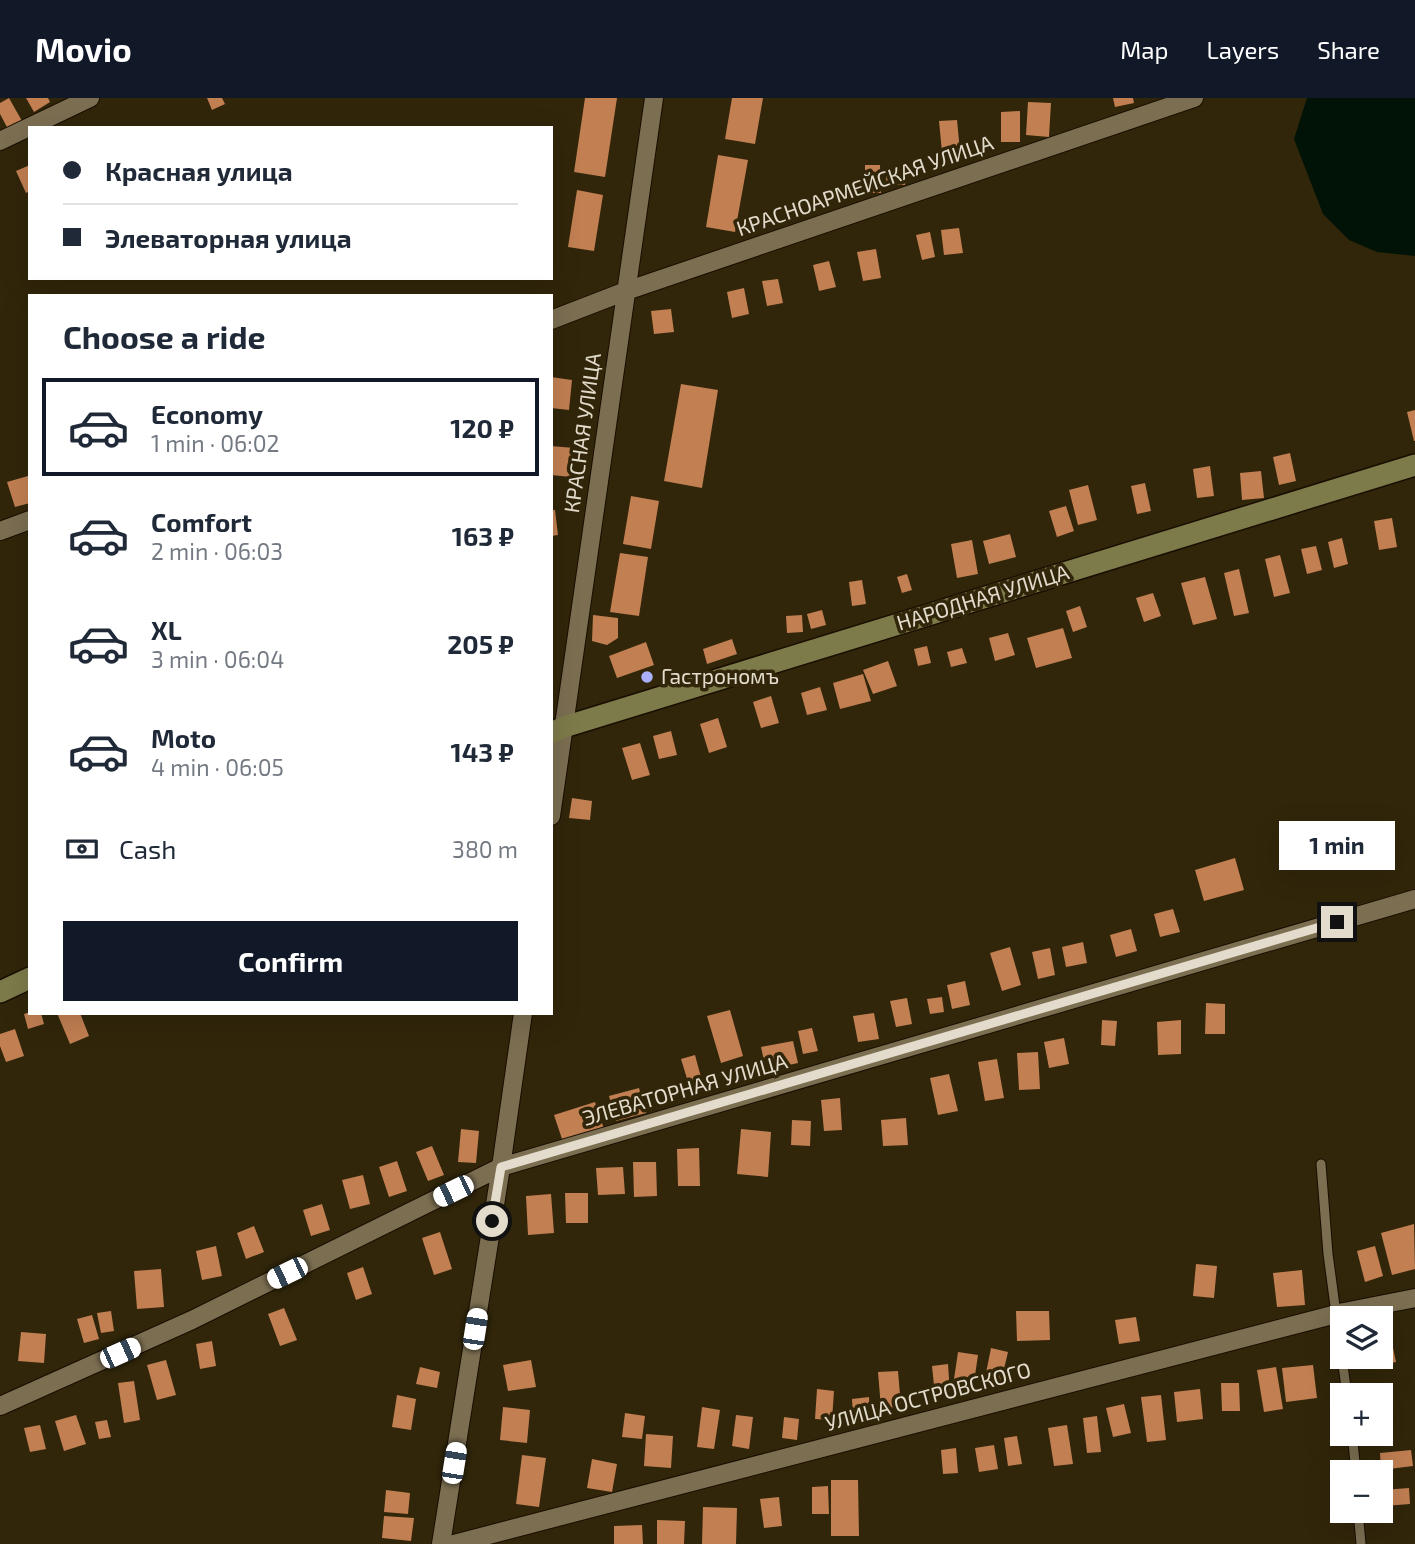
<!DOCTYPE html>
<html lang="en">
<head>
<meta charset="utf-8">
<style>
	body { margin:0; font-family:"Exo 2",sans-serif; background:#f2f2f3; color:#1f2937; height:100vh; display:flex; flex-direction:column; font-size:26px; white-space:nowrap }
	* { box-sizing:border-box; margin:0 }
	p { font-size:23px; color:#747a83 }
	.icon { flex:none; width:38px; height:38px; fill:none; stroke:currentColor; stroke-width:2; stroke-linecap:round; stroke-linejoin:round }
	.map { position:relative; flex:1; overflow:hidden }
	.drawer { position:absolute; left:28px; top:196px; width:525px; height:721px; display:flex; flex-direction:column; background:#fff; border-radius:0px; box-shadow:0 7px 28px #0002 }
	.drawer>* { flex:none }
	.guide { position:absolute; left:28px; top:28px; width:525px; height:154px; border-radius:0px; box-shadow:0 7px 28px #0002; display:grid; align-content:center; height:154px; padding:0 35px; background:#fff }
	.buttons { position:absolute; left:1330px; top:1208px; display:grid; gap:14px }
	.buttons a { display:grid; place-items:center; width:63px; height:63px; border-radius:0px; background:#fff; box-shadow:0 7px 28px #0002; font-size:35px }
	.end { position:absolute; width:32px; height:32px; margin:-16px; border:9px solid #e3dccc; background:#111; box-shadow:0 0 0 4px #111 }
	.from { border-radius:50% }
	.bubble { position:absolute; height:49px; border-radius:0px; background:#fff; box-shadow:0 7px 28px #0002; font-size:23px; font-weight:700; line-height:49px; text-align:center }
	.car { position:absolute; width:21px; height:42px; margin:-21px -10px; border-radius:9px; box-shadow:0 0 5px 2px #0007; background:linear-gradient(#fff 24%,#345 0 40%,#fff 0 76%,#345 0 86%,#fff 0) }
	.guide b { display:flex; align-items:center; gap:24px; height:66px; font-size:26px }
	.guide b+b { border-top:2px solid #e0e1e3 }
	.guide i { width:18px; height:18px; background:#1f2937 }
	ul { padding:0; list-style:none }
	li { display:flex; align-items:center; gap:21px; height:98px; margin:0 14px 10px; padding:0 21px; border:4px solid transparent; border-radius:0px }
	li div { flex:1 }
	li b { display:block; font-size:26px }
	li em { font-style:normal; font-weight:700 }
	li.active { border-color:#111827 }
	li>.icon { width:63px; height:63px; stroke-width:1.5 }
	h2 { padding:0 35px; font-size:32px; line-height:84px }
	.pay { display:flex; align-items:center; gap:18px; height:77px; padding:0 35px; font-size:26px }
	.pay p { margin-inline-start:auto }
	.button { display:flex; gap:14px; margin-top:auto; padding:14px 35px }
	.button a { flex:1; height:80px; border-radius:0px; background:#111827; color:#fff; font-size:28px; font-weight:700; line-height:80px; text-align:center }
	header { display:flex; align-items:center; gap:42px; box-sizing:border-box; height:98px; padding:0 35px; background:#111827; color:#fff }
	header strong { font-size:33px }
	nav { display:flex; gap:38px; margin-inline-start:auto; font-size:24px }
	.map>svg:first-child { display:block }
	.water { fill:#001306 }
	.building { fill:#c17f52 }
	.lines { fill:none; stroke-linecap:round; stroke-linejoin:round }
	.lane-casing { stroke:#190e00; stroke-width:11 }
	.street-casing { stroke:#190e00; stroke-width:20 }
	.secondary-casing { stroke:#190e00; stroke-width:24 }
	.lane { stroke:#7b6e51; stroke-width:9 }
	.street { stroke:#7b6e51; stroke-width:18 }
	.secondary { stroke:#7d7b4a; stroke-width:21 }
	.route { stroke:#e3dccc; stroke-width:9 }
	.poi-dot { fill:#aab0fc; stroke:#31260a; stroke-width:2.5 }
	.labels { text-anchor:middle; stroke-width:7; stroke-linejoin:round; paint-order:stroke }
	.street-label { font-size:21px; fill:#e3dccc; stroke:#31260a }
	.poi-label { font-size:21px; fill:#e3dccc; stroke:#31260a; text-anchor:start }
</style>
</head>
<body>
<header>
<strong>Movio</strong>
<nav><a>Map</a><a>Layers</a><a>Share</a></nav>
</header>
<div class="map">
<svg width="1415" height="1446" viewBox="0 0 1415 1446">
	<rect width="100%" height="100%" fill="#31260a"/>
	<path class="water" d="M1307,0H1415V158L1377,154L1349,142L1323,116L1294,41Z"/>
	<path class="building" d="M9,0L22,23L8,31L0,16V5Z
		M26,0H48L50,4L34,14Z
		M207,0H222L225,6L212,12Z
		M585,0H617L605,79L574,74Z
		M732,0H763L755,46L725,41Z
		M1113,0H1133L1134,5L1115,9Z
		M1028,4L1051,5L1049,39L1026,37Z
		M1020,13V44H1001V14Z
		M957,22L960,53L942,54L939,23Z
		M718,57L748,62L735,134L706,129Z
		M30,67V93L26,95L16,73Z
		M865,67H880L881,95H865Z
		M887,70L906,72L905,87L886,86Z
		M577,92L603,97L594,153L568,149Z
		M959,130L963,155L944,157L941,132Z
		M930,134L935,159L922,162L916,137Z
		M876,151L881,180L863,183L857,154Z
		M829,163L836,189L819,193L813,167Z
		M778,181L783,205L767,208L762,183Z
		M744,190L749,216L732,220L727,194Z
		M671,211L674,234L654,236L651,213Z
		M551,279L572,282L569,312L551,310Z
		M681,286L718,292L702,390L664,383Z
		M1415,312V343H1414L1407,314Z
		M551,348L574,350L571,379L551,377Z
		M1290,355L1296,383L1279,387L1273,359Z
		M1210,368L1214,398L1197,400L1193,371Z
		M1261,373L1264,400L1242,402L1240,375Z
		M28,378L30,405L15,409L7,384Z
		M1145,385L1151,413L1137,416L1131,388Z
		M1088,387L1097,422L1078,427L1069,392Z
		M631,398L659,403L651,451L623,446Z
		M1066,408L1074,433L1057,439L1049,413Z
		M551,412H555L558,437L551,438Z
		M1392,420L1397,449L1379,452L1374,423Z
		M1010,436L1016,459L989,466L983,443Z
		M1342,440L1348,466L1334,470L1328,444Z
		M972,442L978,476L957,480L951,446Z
		M1316,448L1322,472L1307,476L1301,451Z
		M620,455L648,459L639,518L610,514Z
		M1280,457L1290,495L1274,499L1265,461Z
		M1239,471L1249,515L1234,518L1224,475Z
		M907,476L912,492L902,495L897,479Z
		M1205,479L1217,521L1193,527L1181,485Z
		M862,482L866,506L852,508L849,484Z
		M1153,495L1161,518L1144,524L1136,500Z
		M1080,508L1087,529L1073,534L1066,513Z
		M822,512L826,527L811,531L807,516Z
		M593,517L618,520V540L607,547L592,543Z
		M802,517L803,534L787,535L786,518Z
		M1063,530L1072,560L1036,570L1027,540Z
		M1008,535L1015,557L995,563L989,540Z
		M732,541L737,556L707,566L703,551Z
		M646,544L654,567L617,580L609,558Z
		M927,548L931,565L918,568L914,551Z
		M962,550L967,565L951,569L947,554Z
		M888,563L897,588L873,596L863,572Z
		M863,576L871,603L840,611L833,585Z
		M820,589L827,612L807,617L801,595Z
		M771,598L779,625L761,630L753,604Z
		M718,620L727,649L709,655L700,626Z
		M671,633L677,657L659,661L653,638Z
		M640,645L650,677L632,682L622,650Z
		M572,700L592,703L590,722L569,720Z
		M1235,760L1244,792L1204,803L1195,772Z
		M1173,811L1180,834L1160,839L1154,816Z
		M1131,831L1137,853L1116,859L1110,837Z
		M1083,844L1087,865L1066,869L1062,849Z
		M1010,849L1021,887L1002,893L990,855Z
		M1050,850L1055,877L1038,881L1032,854Z
		M965,883L970,907L952,911L947,887Z
		M942,899L944,914L930,916L927,901Z
		M907,900L912,926L896,929L890,903Z
		M1206,905L1225,906V936H1205Z
		M730,912L743,958L721,965L707,918Z
		M30,914L41,915L44,926L28,931L24,916Z
		M57,915H80L89,938L70,946Z
		M874,915L879,941L858,944L853,918Z
		M1102,922L1117,923L1115,948L1101,947Z
		M1181,922V956L1158,957L1157,924Z
		M812,930L818,953L803,956L798,933Z
		M15,931L24,958L6,964L0,948V936Z
		M1064,940L1069,966L1049,970L1044,944Z
		M793,943L798,965L766,972L761,949Z
		M1038,954L1040,991L1019,992L1017,955Z
		M695,957L702,983L689,987L681,961Z
		M997,961L1004,1000L985,1003L978,964Z
		M949,976L958,1013L938,1017L930,980Z
		M639,990L646,1015L616,1023L609,998Z
		M840,1000L842,1032L824,1033L821,1002Z
		M595,1004L604,1031L563,1044L554,1017Z
		M906,1020L908,1047L883,1048L881,1022Z
		M792,1022L811,1023L810,1048L791,1047Z
		M461,1031L479,1033L476,1065L458,1064Z
		M741,1031L771,1034L768,1079L737,1076Z
		M432,1048L444,1077L428,1083L416,1054Z
		M699,1050L700,1088H678L677,1051Z
		M397,1063L407,1093L389,1099L379,1069Z
		M633,1064H656L657,1098L634,1099Z
		M623,1069L625,1096L598,1097L596,1070Z
		M363,1077L370,1106L350,1111L342,1082Z
		M565,1095H588V1125H566Z
		M551,1096L554,1135L528,1137L526,1098Z
		M322,1106L330,1132L311,1138L303,1112Z
		M1414,1126L1415,1171L1392,1177L1381,1135Z
		M254,1128L264,1154L246,1161L237,1135Z
		M440,1134L452,1171L434,1177L422,1140Z
		M216,1148L222,1178L202,1182L196,1153Z
		M1375,1148L1383,1178L1365,1184L1357,1153Z
		M1196,1166L1217,1168L1214,1200L1193,1198Z
		M363,1169L372,1196L356,1202L347,1175Z
		M161,1171L164,1209L137,1211L134,1173Z
		M1302,1172L1305,1207L1277,1209L1273,1175Z
		M284,1210L297,1242L280,1248L268,1216Z
		M111,1213L114,1233L101,1235L97,1215Z
		M1016,1213H1049L1050,1242L1017,1243Z
		M92,1217L99,1241L84,1245L77,1221Z
		M1136,1219L1140,1243L1119,1246L1115,1222Z
		M21,1234L46,1236L44,1265L18,1263Z
		M1391,1240L1396,1264L1381,1267V1242Z
		M212,1243L216,1268L200,1271L196,1246Z
		M991,1250L1008,1254L1001,1284L985,1280Z
		M958,1254L978,1257L973,1291L953,1288Z
		M166,1262L176,1297L157,1302L147,1267Z
		M531,1262L536,1289L508,1293L503,1267Z
		M948,1266L950,1296L935,1297L932,1268Z
		M1313,1267L1317,1300L1286,1304L1282,1270Z
		M420,1269L440,1274L437,1290L416,1286Z
		M1276,1269L1283,1311L1264,1314L1257,1272Z
		M898,1273L901,1309L881,1310L878,1274Z
		M134,1283L140,1322L124,1325L118,1285Z
		M1221,1285H1239L1240,1313H1222Z
		M817,1291L834,1293L832,1322L815,1321Z
		M1200,1291L1203,1321L1177,1324L1174,1294Z
		M397,1297L416,1301L411,1332L392,1329Z
		M1161,1297L1166,1342L1147,1344L1141,1299Z
		M869,1299L870,1318L853,1320L852,1301Z
		M1124,1306L1131,1335L1113,1339L1106,1310Z
		M503,1309L530,1312L527,1345L500,1342Z
		M702,1309L720,1312L714,1351L697,1349Z
		M625,1315L645,1318L642,1341L622,1339Z
		M76,1317L86,1346L64,1353L55,1323Z
		M736,1317L753,1319L749,1351L732,1348Z
		M1097,1318L1101,1354L1087,1355L1083,1320Z
		M784,1319L799,1321L797,1342L782,1340Z
		M107,1322L111,1339L99,1341L95,1324Z
		M40,1327L46,1351L30,1354L24,1330Z
		M1067,1327L1073,1366L1054,1368L1048,1330Z
		M646,1336L673,1338L671,1370L644,1368Z
		M1017,1338L1022,1366L1008,1368L1004,1340Z
		M994,1347L998,1371L979,1374L975,1350Z
		M956,1350L958,1375L943,1376L941,1352Z
		M1411,1352L1413,1368L1381,1372L1380,1355Z
		M522,1357L546,1360L539,1409L516,1406Z
		M592,1361L617,1366L612,1394L587,1390Z
		M831,1382H858L859,1438H831Z
		M828,1388L829,1416H812V1389Z
		M1409,1390L1410,1406L1384,1408L1383,1392Z
		M386,1392L410,1395L408,1416L384,1414Z
		M779,1399L782,1428L764,1430L760,1401Z
		M703,1409L737,1410L736,1446H702Z
		M384,1418L414,1420L411,1443L382,1440Z
		M657,1422L685,1423L684,1446H657Z
		M642,1427L643,1446H614V1428Z"/>
	<g class="lines">
		<defs>
			<path id="lane" d="M1321,1066L1328,1156L1347,1297
				M1352,1335L1356,1374
				M1358,1412L1361,1446"/>
			<path id="street" d="M0,43L90,0
				M551,222L626,193L1194,0
				M0,433L30,422
				M551,718L654,0
				M0,1308L192,1222L501,1069L1415,801
				M441,1446L501,1069L523,915
				M454,1446L1344,1214L1415,1200"/>
			<path id="secondary" d="M551,635L564,629L1415,367
				M0,894L30,880"/>
		</defs>
		<use href="#lane" class="lane-casing"/>
		<use href="#street" class="street-casing"/>
		<use href="#secondary" class="secondary-casing"/>
		<use href="#lane" class="lane"/>
		<use href="#street" class="street"/>
		<use href="#secondary" class="secondary"/>
	</g>
	<g class="lines">
		<path class="route" d="M492,1123L501,1069L1337,824"/>
	</g>
	<circle class="poi-dot" cx="647" cy="579" r="7"/>
	<g class="labels">
		<g class="street-label">
			<text transform="translate(865 88) rotate(-19)" y="7">КРАСНОАРМЕЙСКАЯ УЛИЦА</text>
			<text transform="translate(583 335) rotate(-82)" y="7">КРАСНАЯ УЛИЦА</text>
			<text transform="translate(983 500) rotate(-17)" y="7">НАРОДНАЯ УЛИЦА</text>
			<text transform="translate(685 992) rotate(-16)" y="7">ЭЛЕВАТОРНАЯ УЛИЦА</text>
			<text transform="translate(928 1299) rotate(-15)" y="7">УЛИЦА ОСТРОВСКОГО</text>
		</g>
		<g class="poi-label">
			<text x="661" y="586">Гастрономъ</text>
		</g>
	</g>
</svg>
<div class="buttons">
<a><svg class="icon" aria-label="layers" viewBox="0 0 24 24"><path d="M12 4l9 5-9 5-9-5zM3 14l9 5 9-5"/></svg></a>
<a>+</a>
<a>−</a>
</div>
<i class="end from" style="left:492px;top:1123px"></i>
<i class="end" style="left:1337px;top:824px"></i>
<div class="bubble" style="left:1279px;top:723px;width:116px">1 min</div>
<i class="car" style="left:453px;top:1093px;rotate:244deg"></i>
<i class="car" style="left:287px;top:1175px;rotate:244deg"></i>
<i class="car" style="left:475px;top:1231px;rotate:9deg"></i>
<i class="car" style="left:120px;top:1255px;rotate:66deg"></i>
<i class="car" style="left:454px;top:1365px;rotate:9deg"></i>
<div class="guide">
<b><i class="from"></i>Красная улица</b>
<b><i></i>Элеваторная улица</b>
</div>
<section class="drawer">
<h2>Choose a ride</h2>
<ul>
<li class="active"><svg class="icon" aria-label="car" viewBox="0 0 24 24"><path d="M5 17H2v-5l4-1 3-4h7l3 4 3 1v5h-3M9 17h6M6 11h13"/><circle cx="7" cy="17" r="2"/><circle cx="17" cy="17" r="2"/></svg><div><b>Economy</b><p>1 min · 06:02</p></div><em>120 ₽</em></li>
<li><svg class="icon" aria-label="car" viewBox="0 0 24 24"><path d="M5 17H2v-5l4-1 3-4h7l3 4 3 1v5h-3M9 17h6M6 11h13"/><circle cx="7" cy="17" r="2"/><circle cx="17" cy="17" r="2"/></svg><div><b>Comfort</b><p>2 min · 06:03</p></div><em>163 ₽</em></li>
<li><svg class="icon" aria-label="car" viewBox="0 0 24 24"><path d="M5 17H2v-5l4-1 3-4h7l3 4 3 1v5h-3M9 17h6M6 11h13"/><circle cx="7" cy="17" r="2"/><circle cx="17" cy="17" r="2"/></svg><div><b>XL</b><p>3 min · 06:04</p></div><em>205 ₽</em></li>
<li><svg class="icon" aria-label="car" viewBox="0 0 24 24"><path d="M5 17H2v-5l4-1 3-4h7l3 4 3 1v5h-3M9 17h6M6 11h13"/><circle cx="7" cy="17" r="2"/><circle cx="17" cy="17" r="2"/></svg><div><b>Moto</b><p>4 min · 06:05</p></div><em>143 ₽</em></li>
</ul>
<div class="pay"><svg class="icon" aria-label="cash" viewBox="0 0 24 24"><path d="M3 7h18v10H3z"/><circle cx="12" cy="12" r="2"/></svg>Cash<p>380 m</p></div>
<div class="button"><a>Confirm</a></div>
</section>
</div>
</body>
</html>
